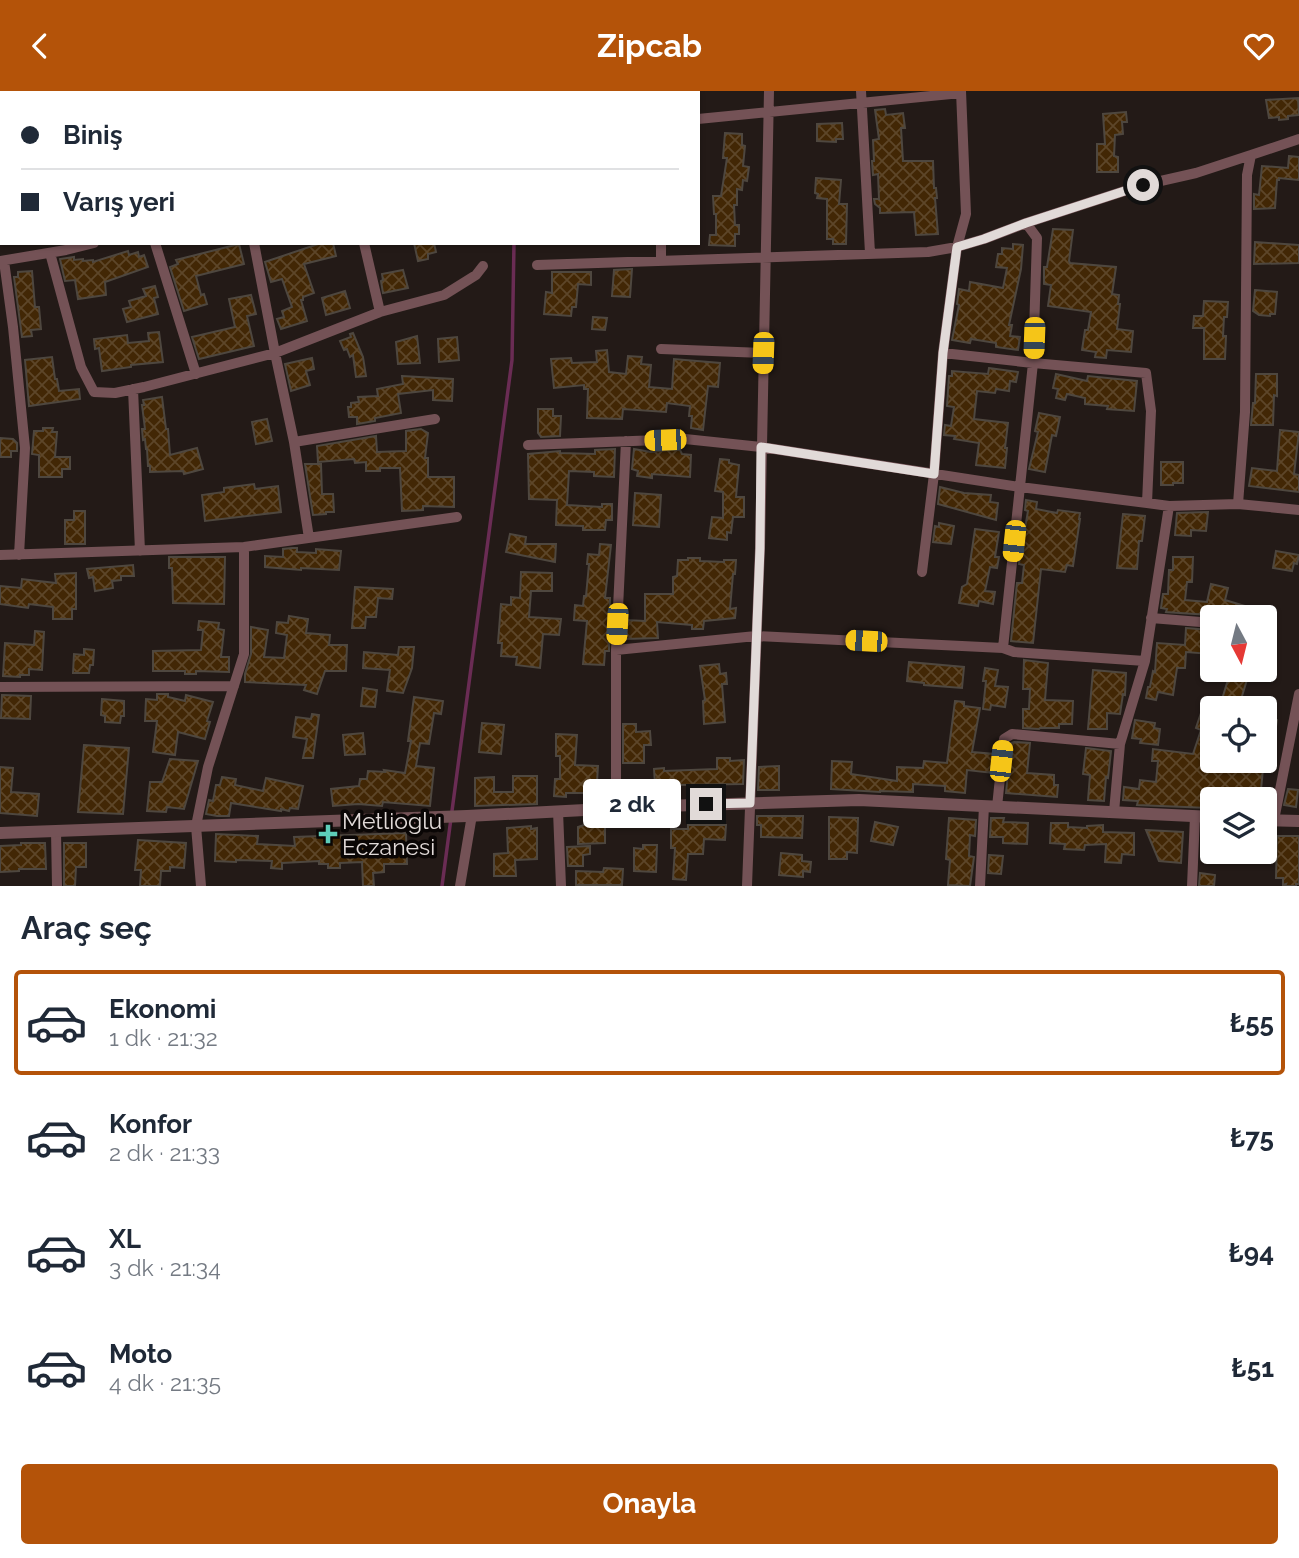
<!DOCTYPE html>
<html lang="tr">
<head>
<meta charset="utf-8">
<style>
	body { margin:0; font-family:Raleway,sans-serif; background:#f6f6f7; color:#1f2937; height:100vh; display:flex; flex-direction:column; font-size:26px; white-space:nowrap }
	* { box-sizing:border-box; margin:0 }
	p { font-size:23px; color:#747a83 }
	.icon { flex:none; width:38px; height:38px; fill:none; stroke:currentColor; stroke-width:2; stroke-linecap:round; stroke-linejoin:round }
	.map { position:relative; height:795px; overflow:hidden }
	.panel { display:flex; flex-direction:column; background:#fff; flex:1 }
	.panel>* { flex:none }
	.hud { position:absolute; left:0px; top:0px; width:700px; height:154px; box-shadow:0 2px 5px #0004; display:grid; align-content:center; height:154px; padding:0 21px; background:#fff }
	.needle { width:46px; rotate:173deg }
	.fabs { position:absolute; left:1200px; top:514px; display:grid; gap:14px }
	.fabs a { display:grid; place-items:center; width:77px; height:77px; border-radius:7px; background:#fff; box-shadow:0 2px 5px #0004; font-size:35px }
	.end { position:absolute; width:32px; height:32px; margin:-16px; border:9px solid #e1dad8; background:#111; box-shadow:0 0 0 4px #111 }
	.from { border-radius:50% }
	.bubble { position:absolute; height:49px; border-radius:7px; background:#fff; box-shadow:0 2px 5px #0004; font-size:23px; font-weight:700; line-height:49px; text-align:center }
	.car { position:absolute; width:21px; height:42px; margin:-21px -10px; border-radius:9px; box-shadow:0 0 5px 2px #0007; background:linear-gradient(#f5c518 24%,#345 0 40%,#f5c518 0 76%,#345 0 86%,#f5c518 0) }
	.hud b { display:flex; align-items:center; gap:24px; height:66px; font-size:26px }
	.hud b+b { border-top:2px solid #e0e1e3 }
	.hud i { width:18px; height:18px; background:#1f2937 }
	ul { padding:0; list-style:none }
	li { display:flex; align-items:center; gap:21px; height:105px; margin:0 14px 10px; padding:0 7px; border:4px solid transparent; border-radius:7px }
	li div { flex:1 }
	li b { display:block; font-size:26px }
	li em { font-style:normal; font-weight:700 }
	li.on { border-color:#b45309 }
	li>.icon { width:63px; height:63px; stroke-width:1.5 }
	h2 { padding:0 21px; font-size:32px; line-height:84px }
	.action { display:flex; gap:14px; margin-top:auto; padding:14px 21px }
	.action a { flex:1; height:80px; border-radius:7px; background:#b45309; color:#fff; font-size:28px; font-weight:700; line-height:80px; text-align:center }
	header { display:flex; justify-content:space-between; align-items:center; height:91px; padding:0 21px; background:#b45309; color:#fff; font-size:32px; font-weight:700 }
	.map>svg:first-child { display:block }
	.lines { fill:none; stroke-linecap:round; stroke-linejoin:round }
	.stream { stroke:#6a2c54; stroke-width:3.5 }
	.building { fill:url(#building-cross-hatch); stroke:#4e473f; stroke-width:2 }
	.minor { stroke:#745256; stroke-width:10 }
	.tertiary { stroke:#745256; stroke-width:12 }
	.route { stroke:#e1dad8; stroke-width:9 }
	.poi-dot { fill:#5dceb9; stroke:#0a0605; stroke-width:2.5 }
	.labels { text-anchor:middle; stroke-width:7; stroke-linejoin:round; paint-order:stroke }
	.poi-label { font-size:23px; fill:#e1dad8; stroke:#0a0605; text-anchor:start }
</style>
</head>
<body>
<header><svg class="icon" aria-label="back" viewBox="0 0 24 24"><path d="M15 5l-7 7 7 7"/></svg>Zipcab<svg class="icon" aria-label="heart" viewBox="0 0 24 24"><path d="M12 20l-8-8c-3-5 5-10 8-4 3-6 11-1 8 4z"/></svg></header>
<div class="map">
<svg width="1299" height="795" viewBox="0 0 1299 795">
	<defs>
		<pattern id="building-cross-hatch" width="8" height="8" patternUnits="userSpaceOnUse" patternTransform="scale(1.75)"><rect width="8" height="8" fill="#422705"/><path d="M0 0l8 8M0 8l8-8" fill="none" stroke="#5d4629"/></pattern>
	</defs>
	<rect width="100%" height="100%" fill="#231a17"/>
	<g class="lines">
		<path class="stream" d="M511,0V2
			M0,119H2
			M442,795L512,269L514,152"/>
	</g>
	<path class="building" d="M1298,7L1299,24L1288,25V28L1279,29V26L1269,27L1266,9Z
		M885,18L886,24L903,22L905,37H901L903,70H933L934,97H936L937,107H935L938,143L916,144L914,121L880,122V117L875,113L874,108H879L878,83L873,84L872,70H874L873,49L879,48L875,19Z
		M1126,21L1127,31H1122L1123,43L1115,44L1114,65L1118,66V81H1097V53H1105L1103,23Z
		M842,32L843,48H836V51L817,50V33Z
		M725,42L742,43V54L745,55L743,75L749,76L747,90L743,89L742,99L737,98V114H734L735,134H739V143H735V155L709,154L710,144H716V123H714L713,105H721L727,67H723Z
		M1289,65L1299,66V89L1279,87V89H1277L1275,117L1254,118V103L1259,104L1262,75L1288,77Z
		M816,87L841,89L839,113H847L846,153H833V148H827V108L817,107L818,103L815,102Z
		M1053,138L1073,139L1069,170L1070,172L1116,176L1112,203L1119,204L1118,213H1120L1117,238L1133,240L1131,261L1107,259L1106,267L1095,266L1096,261L1082,259L1085,239H1088L1091,221L1048,215L1051,194L1044,193V176H1047Z
		M1255,151L1299,154V172L1254,173Z
		M321,152H333L336,165L304,173L314,202L303,206V209H301L307,230L281,238L277,228L284,226L282,220L292,216L282,188L271,191L265,171Z
		M414,152H434L436,161L428,163V168L418,170Z
		M239,153L244,173L196,185L201,204L204,203L207,213L184,220L170,176L178,173L176,169Z
		M1013,153L1023,154L1021,178L1009,234H1012L1010,245L1020,246L1018,259L996,256V252L971,248L970,252L952,249L959,214L957,213L959,198L969,200L970,191L1003,197L1007,177L996,176L998,163H1002V157L1013,158Z
		M128,160L129,164L138,161L139,166L144,164L148,176L105,191L106,204L78,208L75,189L65,190L60,168L74,166V169L83,168V170L93,169V171Z
		M632,178L630,206L612,205L614,179Z
		M403,179L408,197L383,202L381,190L383,189L382,183Z
		M32,180L35,216H39L41,238L31,239L32,245L22,246L14,186H18V181Z
		M552,181H591V194L578,193L576,216H572L571,225L544,223L546,201L552,202Z
		M155,195L158,206L154,207L158,223L127,231L123,218L131,216L129,210L146,205L143,198Z
		M1255,199L1277,201L1275,223H1270V225L1259,224L1253,220Z
		M345,200L350,217L326,224L322,207Z
		M251,204L256,223L247,225L254,255L199,268L192,246L235,236L229,208Z
		M1204,210L1228,211L1227,226H1224L1223,245H1226L1225,268H1204V237H1193L1194,225H1203Z
		M593,226L607,227L605,239L592,238Z
		M159,241L163,271L131,274V276L102,280L99,257L95,258L94,248L127,244L128,252L149,250L148,242Z
		M353,242L363,266L366,285L356,286L353,264L350,266L347,258L344,259L340,250L351,246L350,243Z
		M417,245L420,272L398,273L396,251Z
		M457,246L459,269L439,271L438,248Z
		M607,259L609,281L626,283L628,265L642,266L641,273L651,274L649,296L672,298L674,268L720,272L718,296L708,295L703,339L691,337L692,325H689L690,315L667,312L666,321L623,318L622,328L587,327L588,298H584V294L554,297L551,268L571,267L572,272L597,271L596,260Z
		M52,266L55,288H57L59,300L79,298L80,308L29,315L25,269Z
		M312,267L314,278L306,280L310,294L291,300L285,273Z
		M989,277L1018,281L1016,291L1010,290L1009,300L996,298L995,302L977,300L974,328L1008,332L1005,357H1007L1005,377L976,374L979,352L954,348L955,345L944,344L945,334L951,335L954,316L947,315L949,285H952V280L988,283Z
		M1056,283L1087,290L1088,285L1137,290L1134,320L1107,318L1108,315L1085,313V307L1067,303L1065,309L1056,307L1058,298L1053,297Z
		M1256,283H1277V305L1274,304L1273,334H1251L1253,312H1255Z
		M402,285L453,288L452,310L433,309V299L398,303L401,322L375,327V330L357,333V326H349L348,316H351V312L359,311L358,306L378,305L377,298L403,293Z
		M162,306L166,338H168L170,364L197,357L203,378L184,383L183,380L150,381V375H148L147,358H146L145,348L143,349L142,338H145L142,314H144L143,309Z
		M538,318H553V325H561L560,345L541,346L538,342Z
		M1039,322L1060,326L1056,345L1052,344L1045,381L1029,378L1038,341L1035,340Z
		M267,328L272,350L256,353L252,331Z
		M43,337H53L52,341H57L55,366H70V378H62V386H39V364L32,363L34,340H43Z
		M421,338L428,342L425,367H428V386H454V416L423,415V419L402,420L400,377H380V380H366V371L355,372L354,368L318,371L317,355L376,345L377,361L406,360V340Z
		M1280,339L1299,341L1294,383L1299,384V401L1249,395L1252,377L1277,380Z
		M0,347L13,348L17,352V360H11V366H0Z
		M615,358L614,386L594,385V381L569,380L567,414L602,416V413H612V429H606L605,439H583V435L556,434L557,409L529,408L528,363L560,360V362L595,363V359Z
		M634,358L651,361L668,359H680L682,363L691,364L690,386L652,383V387L637,385L638,380L632,378Z
		M720,368L729,369V372L739,374L736,406H744V426H733L731,442L727,441V449L709,447L712,426L723,427V401L715,400Z
		M1161,371H1183V392H1173V394H1161Z
		M305,373H321L322,403H333L334,421H326V423L313,424Z
		M254,393L255,398L278,395L281,421L205,430L202,404L224,401V397Z
		M940,396L964,402L991,404L990,411L998,412L996,429L938,413Z
		M635,402L661,404L659,436L633,434Z
		M1026,409L1037,411L1036,418L1057,422L1058,419L1080,422L1079,428H1080L1073,475L1067,474L1065,481L1041,478L1033,552L1011,550L1017,492H1022L1024,474L1019,473L1022,449H1023L1028,420L1025,419Z
		M74,420H85V453H65V429H74Z
		M1208,421L1206,440L1191,439V445L1175,444L1177,422Z
		M1123,423L1145,425L1142,450H1139L1137,478L1117,477Z
		M939,432L954,435L951,453L933,451L935,435L939,436Z
		M975,438L999,441L995,466H999L997,477L990,476L985,500L995,501L993,513L979,510L978,515L959,512L962,496L967,493Z
		M510,443L526,446L525,453H556L555,471L506,461Z
		M600,453L611,454L605,507H610L609,560H605L604,574L583,573L587,530L574,529L575,514L583,515L584,505H586L589,473H587L588,463L599,464Z
		M292,457H297V461L316,462V458L341,460L339,479L301,477V479L265,476V465L283,466V458Z
		M1276,460L1299,464L1297,473L1294,472L1292,480L1273,477Z
		M169,466H225L224,513L173,512L172,477H169Z
		M1173,466H1193L1192,491H1187L1185,509L1207,511L1211,493L1228,497L1225,509L1258,519L1256,527H1235L1236,524L1217,519L1216,523L1211,522L1210,524L1166,521L1167,518L1161,517L1163,503H1168L1169,479H1173Z
		M688,467H700V470L724,471V469H736L735,483H733L730,518L736,517L735,527L704,530L703,538H692V534L657,531L658,547L624,548L625,529L645,530V503H673V486L677,485L678,469H688Z
		M133,474L134,485H121V489L112,490L113,497L95,500L93,486L89,487L87,478Z
		M521,481L552,482V500H531L529,526L561,528L559,544L543,543L540,577L516,574L517,566L501,565L502,552H498L501,513L511,514V506L520,507Z
		M76,482V518H72V528H53V516L29,513L28,517L0,513V495L21,497L22,488L56,492L55,483Z
		M355,496L393,498L392,508L378,507L376,526H366L365,537H352Z
		M289,525L308,528L306,542L330,544L329,554H347L346,580H325L317,603L304,599L306,594L245,591V583L251,563V536L268,539L264,566L284,567L287,544L276,542L277,531L288,532Z
		M199,530L219,532L218,538L224,539L221,566H229V581L196,580V583H185V580H153V560L201,559L203,539H198Z
		M1186,537L1209,539L1208,553H1211V563L1186,561L1185,577H1177L1173,604L1158,601L1156,609L1146,607L1148,596H1150L1153,580L1155,581L1157,552L1185,554Z
		M35,540L44,541L42,579L29,578V584H20V586L3,585L5,552L34,554Z
		M399,556H414L412,577L403,602L387,600L390,579L363,577L364,561L398,564Z
		M84,558L94,559L93,574H90L89,582H73L74,563L84,564Z
		M1024,569L1048,572L1045,609L1073,610L1072,633H1059V637H1040L1039,638L1023,637V618H1029L1030,598H1023Z
		M909,571L964,576L962,597L924,594V592L907,590Z
		M719,573L720,583L726,582L727,593H722L725,631L704,633L703,610L705,609L700,575Z
		M985,577L998,579L995,595L1008,596L1005,616L991,614L990,619L983,618L986,590H983Z
		M1093,579L1126,582L1125,604L1123,603L1120,623L1107,622V638H1088Z
		M1231,579H1250L1238,618H1219Z
		M363,597L377,599L375,616L361,615Z
		M157,603H168V606L185,610L186,604L213,611L207,630L210,631L205,648L178,641L175,664L153,661L157,630H145L146,608L157,609Z
		M2,604L31,605L30,628L1,627Z
		M414,606L443,610L441,623L434,622L429,653L420,652L416,675L434,677L430,715L383,711L382,715L358,713L333,715L331,698L359,695L360,688H367L368,680L385,681L384,679L405,682L411,650H408Z
		M102,608L124,610V625H121L120,632L105,631V625L101,624Z
		M955,610L964,611V615L980,617L972,661L995,663L993,682L967,679L965,702L945,700V695L913,693V701L880,700V701L831,698L832,670L852,671L851,683L897,690V676L923,677L924,670L947,672Z
		M1202,619L1213,622V670L1231,673V674L1263,678L1260,709H1210L1209,717L1137,714L1138,710L1123,709L1124,696L1139,698L1140,689L1156,691L1158,670H1152L1153,658L1193,663L1201,639L1196,637Z
		M312,623L319,624L313,667H303L307,648L293,646L296,626L311,628Z
		M1265,627L1277,629L1271,668L1265,667Z
		M1135,629L1155,632L1154,637L1160,638L1158,654L1140,652L1141,648L1132,647Z
		M482,632L504,634L501,663L479,661Z
		M623,633H636V641L650,640L651,654H644V672H623Z
		M363,642L365,663L345,664L343,644Z
		M556,643L577,644L575,674L598,675L597,691H600V702H566V706L554,705L555,688H560V665H556Z
		M1014,651L1030,652L1027,682L1054,684V694H1058L1057,706L1006,702L1011,652Z
		M84,654L129,657L123,723L78,721Z
		M1086,657L1111,660L1108,687L1106,686L1104,710L1088,709L1090,684L1083,683Z
		M717,667H730V670L744,669L743,693L674,694L675,702L661,703V692L655,693L654,678L664,677V680L717,678Z
		M170,668L198,670L184,718L167,716L166,721L147,720L150,691H162Z
		M779,675V699H758L759,676Z
		M0,676L13,677L11,701L39,703L37,725L0,722Z
		M513,685H537V713L475,715V687L494,686V701H513Z
		M222,686L236,688L235,694L263,700L266,687L303,695L298,718L290,717L289,720L281,718V720L231,712L229,725H217L206,723L209,709L213,710L216,694H220Z
		M1288,698L1298,699L1296,716L1284,714Z
		M757,725H803L802,747L761,746V734H757Z
		M829,726L858,727L857,762L847,761V768H829Z
		M949,727L976,729L975,745L970,744L969,765L974,766L970,795L948,794L950,769L946,768Z
		M991,727H1004L1003,731L1028,732L1027,753L1003,752V746H990Z
		M875,731L898,736L893,754L871,750Z
		M1051,732H1068V736L1087,737V735L1103,734V741L1134,742V764L1122,763L1121,772L1105,771L1106,753L1085,754L1084,759L1064,758L1065,753L1050,752Z
		M584,734H605V752L578,753V736Z
		M688,734H726L725,749L704,748L703,763H688L686,789L673,788L675,757H671V738H688Z
		M531,735V738L537,737V768L515,769L516,785H494V763L508,762L507,737Z
		M1146,739L1183,741L1181,772L1159,770Z
		M406,742L407,773H384V781L373,782L374,795H363L362,771L340,772V777H328V773H319V770L282,772V778L271,777L272,770L236,769V771L215,770L216,743L258,745L257,753L295,755L294,746Z
		M1277,745H1299V793H1296V795H1285L1286,793L1283,794V787H1276Z
		M138,749L186,752L184,777L170,776V780H161L160,795H140L141,779H135Z
		M21,752H45L46,778H19V780L0,781V755L21,754Z
		M64,752H86V776H76L75,795H64Z
		M643,754H657L656,781L634,780V757L643,758Z
		M590,755V763L583,764V775H568L567,756Z
		M781,762L802,764V770L811,771L810,781L803,780V786L779,784Z
		M989,764L1003,765L1001,783L988,782Z
		M604,777L623,778L622,794H576V780L603,781Z
		M1200,782L1215,784L1214,795H1199Z"/>
	<g class="lines">
		<path class="minor" d="M68,0V2
			M146,0V2
			M659,0V2
			M861,0L870,162
			M237,2V0
			M698,28L961,2
			M0,99H2
			M155,152L196,283
			M254,152L275,262L294,351L309,447
			M364,152L380,221
			M50,162L81,276L94,301L115,302L144,296L275,262L380,221L444,204L476,184L483,175
			M661,169V152
			M0,170L66,159L94,152
			M4,170L13,236L25,357L19,464
			M537,174L928,161L957,156L984,148L1026,132L1143,94L1196,82L1251,64
			M661,258L763,262
			M943,262L1033,272L1146,282L1151,320L1147,412
			M133,298L140,460
			M294,351L435,328
			M528,354L685,348L761,356L1020,396L1147,412L1169,415L1238,413L1299,419
			M1238,413L1245,321L1247,84L1251,64L1299,48
			M0,464L244,456L457,426
			M922,481L934,383L943,262L957,156L966,123L961,0
			M1151,527L1213,532
			M1003,557L1033,272L1037,147L1026,132
			M616,559L756,545L1003,557L1014,561L1145,570
			M0,596L234,595
			M997,716L1004,648L1012,643L1120,653
			M616,717V559L626,350
			M558,720L561,795
			M1114,721L1120,653L1145,570L1169,415
			M1274,729L1299,603
			M56,740L57,795
			M201,795L196,735L208,676L244,563V456
			M460,795L472,724
			M747,795L760,457L769,0
			M980,795L984,715
			M1192,795L1195,725"/>
		<path class="tertiary" d="M1265,729L1299,730
			M0,742L467,725L662,715L859,709L1213,726"/>
	</g>
	<g class="lines">
		<path class="route" d="M706,713L750,712L760,457L761,356L934,383L943,262L957,156L984,148L1026,132L1143,94"/>
	</g>
	<path class="poi-dot" d="M324.5 732.5h7v7h7v7h-7v7h-7v-7h-7v-7h7z"/>
	<g class="labels">
		<g class="poi-label">
			<text x="342" y="738">Metlioglu<tspan x="342" dy="26">Eczanesi</tspan></text>
		</g>
	</g>
</svg>
<div class="fabs">
<a><svg class="needle" viewBox="-14 -14 28 28"><path d="M0-13l5 13h-10z" fill="#e53935"/><path d="M0 13l5-13h-10z" fill="#747a83"/></svg></a>
<a><svg class="icon" aria-label="locate" viewBox="0 0 24 24"><circle cx="12" cy="12" r="6"/><path d="M12 2v4M12 18v4M2 12h4M18 12h4"/></svg></a>
<a><svg class="icon" aria-label="layers" viewBox="0 0 24 24"><path d="M12 4l9 5-9 5-9-5zM3 14l9 5 9-5"/></svg></a>
</div>
<i class="end from" style="left:1143px;top:94px"></i>
<i class="end" style="left:706px;top:713px"></i>
<div class="bubble" style="left:583px;top:688px;width:98px">2 dk</div>
<i class="car" style="left:1034px;top:247px;rotate:182deg"></i>
<i class="car" style="left:763px;top:262px;rotate:182deg"></i>
<i class="car" style="left:665px;top:349px;rotate:268deg"></i>
<i class="car" style="left:1014px;top:450px;rotate:186deg"></i>
<i class="car" style="left:617px;top:533px;rotate:183deg"></i>
<i class="car" style="left:866px;top:550px;rotate:273deg"></i>
<i class="car" style="left:1001px;top:670px;rotate:6deg"></i>
<div class="hud">
<b><i class="from"></i>Biniş</b>
<b><i></i>Varış yeri</b>
</div>
</div>
<section class="panel">
<h2>Araç seç</h2>
<ul>
<li class="on"><svg class="icon" aria-label="car" viewBox="0 0 24 24"><path d="M5 17H2v-5l4-1 3-4h7l3 4 3 1v5h-3M9 17h6M6 11h13"/><circle cx="7" cy="17" r="2"/><circle cx="17" cy="17" r="2"/></svg><div><b>Ekonomi</b><p>1 dk · 21:32</p></div><em>₺55</em></li>
<li><svg class="icon" aria-label="car" viewBox="0 0 24 24"><path d="M5 17H2v-5l4-1 3-4h7l3 4 3 1v5h-3M9 17h6M6 11h13"/><circle cx="7" cy="17" r="2"/><circle cx="17" cy="17" r="2"/></svg><div><b>Konfor</b><p>2 dk · 21:33</p></div><em>₺75</em></li>
<li><svg class="icon" aria-label="car" viewBox="0 0 24 24"><path d="M5 17H2v-5l4-1 3-4h7l3 4 3 1v5h-3M9 17h6M6 11h13"/><circle cx="7" cy="17" r="2"/><circle cx="17" cy="17" r="2"/></svg><div><b>XL</b><p>3 dk · 21:34</p></div><em>₺94</em></li>
<li><svg class="icon" aria-label="car" viewBox="0 0 24 24"><path d="M5 17H2v-5l4-1 3-4h7l3 4 3 1v5h-3M9 17h6M6 11h13"/><circle cx="7" cy="17" r="2"/><circle cx="17" cy="17" r="2"/></svg><div><b>Moto</b><p>4 dk · 21:35</p></div><em>₺51</em></li>
</ul>
<div class="action"><a>Onayla</a></div>
</section>
</body>
</html>
